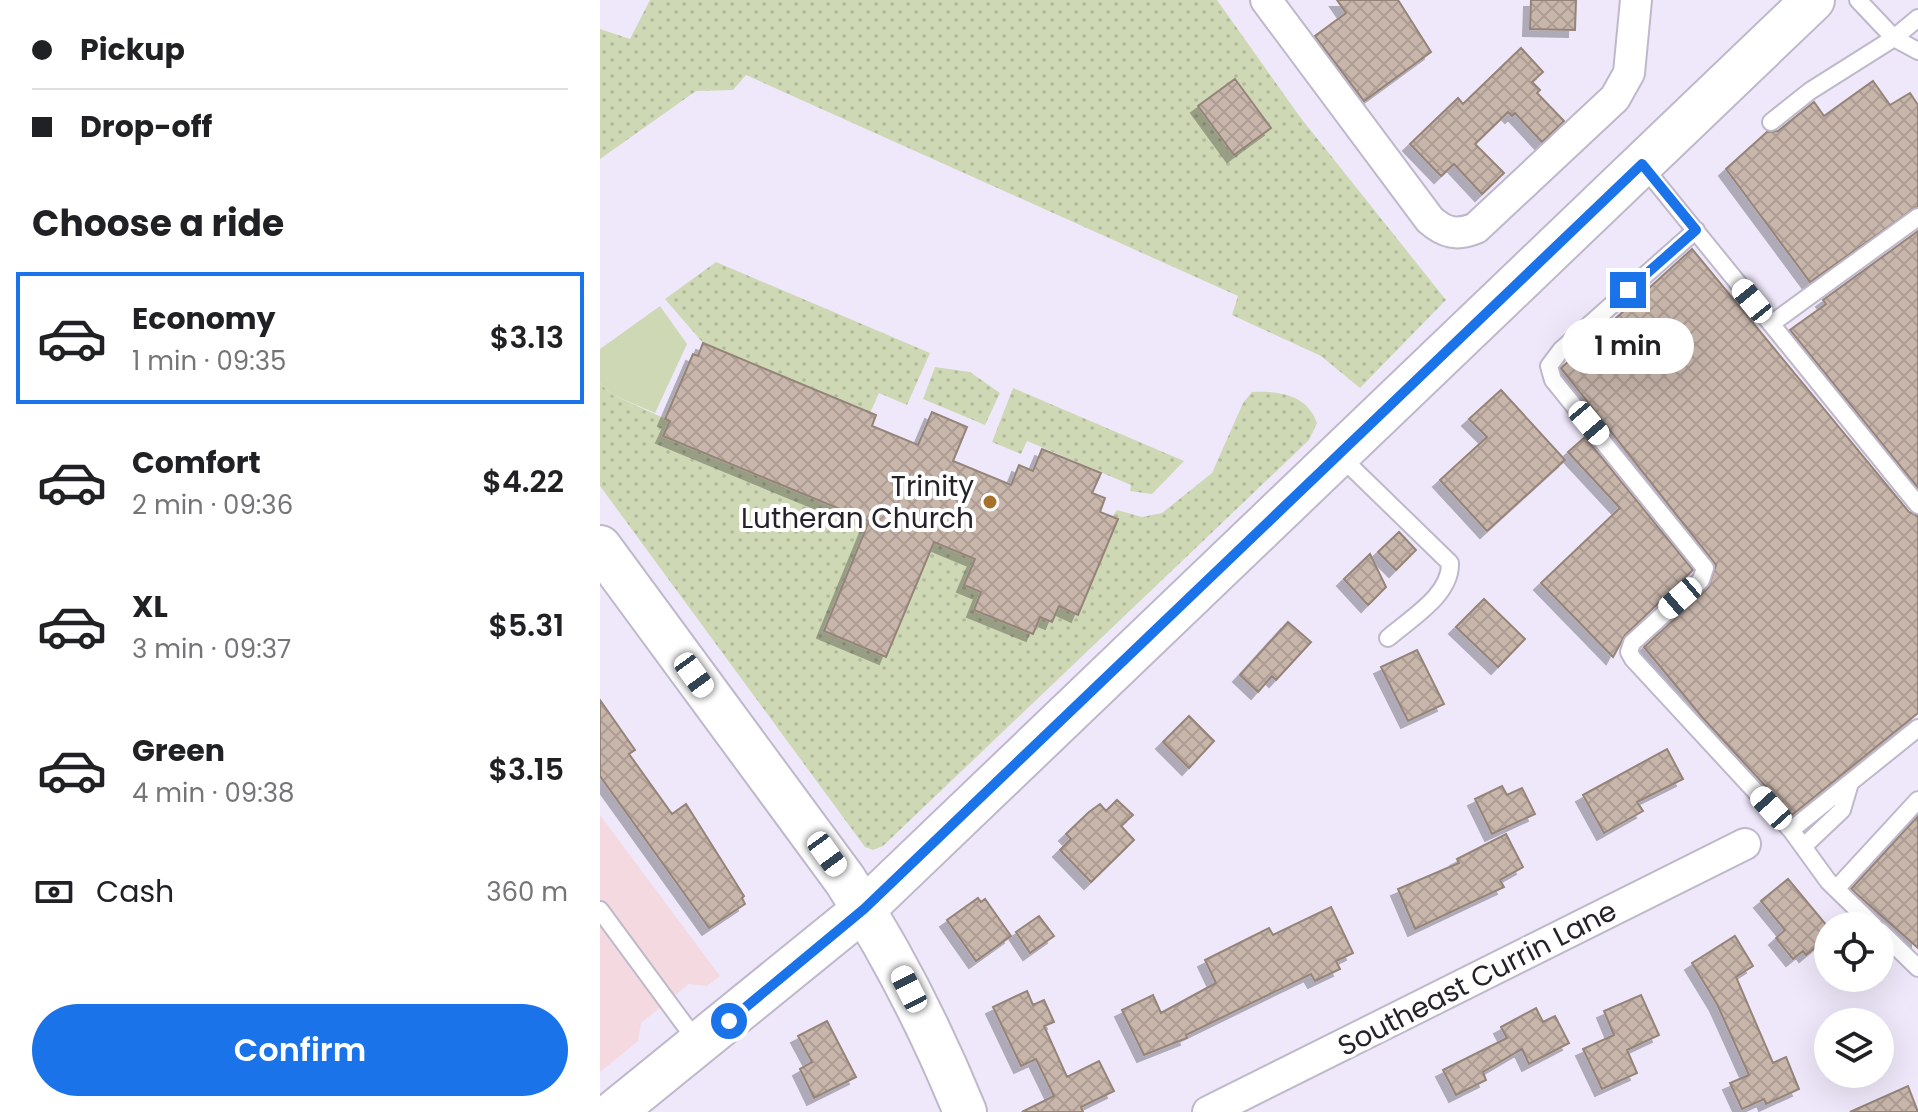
<!DOCTYPE html>
<html lang="en">
<head>
<meta charset="utf-8">
<style>
	body { margin:0; font-family:Poppins,sans-serif; background:#f6f6f6; color:#202124; height:100vh; display:flex; flex-direction:column; font-size:30px; white-space:nowrap }
	* { box-sizing:border-box; margin:0 }
	p { font-size:26px; color:#757577 }
	.icon { flex:none; width:44px; height:44px; fill:none; stroke:currentColor; stroke-width:2; stroke-linecap:round; stroke-linejoin:round }
	.map { position:relative; flex:1; overflow:hidden }
	.sheet { display:flex; flex-direction:column; background:#fff; width:600px }
	.sheet>* { flex:none }
	.banner { display:grid; align-content:center; height:176px; padding:0 32px; background:#fff }
	.tools { position:absolute; left:1214px; top:912px; display:grid; gap:16px }
	.tools a { display:grid; place-items:center; width:80px; height:80px; border-radius:50%; background:#fff; box-shadow:0 8px 32px #0002; font-size:40px }
	.end { position:absolute; width:36px; height:36px; margin:-18px; border:10px solid #1a73e8; background:#fff; box-shadow:0 0 0 4px #fff }
	.from { border-radius:50% }
	.bubble { position:absolute; height:56px; border-radius:28px; background:#fff; box-shadow:0 8px 32px #0002; font-size:26px; font-weight:600; line-height:56px; text-align:center }
	.car { position:absolute; width:24px; height:48px; margin:-24px -12px; border-radius:10px; box-shadow:0 0 6px 2px #0007; background:linear-gradient(#fff 24%,#345 0 40%,#fff 0 76%,#345 0 86%,#fff 0) }
	.banner b { display:flex; align-items:center; gap:28px; height:76px; font-size:30px }
	.banner b+b { border-top:2px solid #e0e0e0 }
	.banner i { width:20px; height:20px; background:#202124 }
	ul { padding:0; list-style:none }
	li { display:flex; align-items:center; gap:24px; height:132px; margin:0 16px 12px; padding:0 16px; border:4px solid transparent; border-radius:0px }
	li div { flex:1 }
	li b { display:block; font-size:30px }
	li em { font-style:normal; font-weight:600 }
	li.active { border-color:#1a73e8 }
	li>.icon { width:72px; height:72px; stroke-width:1.5 }
	h2 { padding:0 32px; font-size:36px; line-height:96px }
	.pay { display:flex; align-items:center; gap:20px; height:88px; padding:0 32px; font-size:30px }
	.pay p { margin-inline-start:auto }
	.primary-button { display:flex; gap:16px; margin-top:auto; padding:16px 32px }
	.primary-button a { flex:1; height:92px; border-radius:48px; background:#1a73e8; color:#fff; font-size:32px; font-weight:600; line-height:92px; text-align:center }
	main { display:flex; flex:1; min-height:0 }
	.map>svg:first-child { display:block }
	.commercial { fill:#f4dae0 }
	.grass { fill:url(#grass-dots) }
	.park { fill:#ced8b4 }
	.building { fill:url(#building-cross-hatch); stroke:#958479; stroke-width:2; filter:url(#shadow) }
	.lines { fill:none; stroke-linecap:round; stroke-linejoin:round }
	.service-casing { stroke:#bfb8ca; stroke-width:20 }
	.minor-casing { stroke:#bfb8ca; stroke-width:34 }
	.secondary-casing { stroke:#bfb8ca; stroke-width:46 }
	.service { stroke:#fff; stroke-width:16 }
	.minor { stroke:#fff; stroke-width:30 }
	.secondary { stroke:#fff; stroke-width:42 }
	.route { stroke:#1a73e8; stroke-width:10 }
	.poi-dot { fill:#a6722b; stroke:#fff; stroke-width:3 }
	.labels { text-anchor:middle; stroke-width:8; stroke-linejoin:round; paint-order:stroke }
	.poi-label { font-size:28px; fill:#252229; stroke:#fff; text-anchor:end }
	.street-label { font-size:28px; fill:#252229; stroke:#fff }
</style>
</head>
<body>
<main>
<section class="sheet">
<div class="banner">
<b><i class="from"></i>Pickup</b>
<b><i></i>Drop-off</b>
</div>
<h2>Choose a ride</h2>
<ul>
<li class="active"><svg class="icon" aria-label="car" viewBox="0 0 24 24"><path d="M5 17H2v-5l4-1 3-4h7l3 4 3 1v5h-3M9 17h6M6 11h13"/><circle cx="7" cy="17" r="2"/><circle cx="17" cy="17" r="2"/></svg><div><b>Economy</b><p>1 min · 09:35</p></div><em>$3.13</em></li>
<li><svg class="icon" aria-label="car" viewBox="0 0 24 24"><path d="M5 17H2v-5l4-1 3-4h7l3 4 3 1v5h-3M9 17h6M6 11h13"/><circle cx="7" cy="17" r="2"/><circle cx="17" cy="17" r="2"/></svg><div><b>Comfort</b><p>2 min · 09:36</p></div><em>$4.22</em></li>
<li><svg class="icon" aria-label="car" viewBox="0 0 24 24"><path d="M5 17H2v-5l4-1 3-4h7l3 4 3 1v5h-3M9 17h6M6 11h13"/><circle cx="7" cy="17" r="2"/><circle cx="17" cy="17" r="2"/></svg><div><b>XL</b><p>3 min · 09:37</p></div><em>$5.31</em></li>
<li><svg class="icon" aria-label="car" viewBox="0 0 24 24"><path d="M5 17H2v-5l4-1 3-4h7l3 4 3 1v5h-3M9 17h6M6 11h13"/><circle cx="7" cy="17" r="2"/><circle cx="17" cy="17" r="2"/></svg><div><b>Green</b><p>4 min · 09:38</p></div><em>$3.15</em></li>
</ul>
<div class="pay"><svg class="icon" aria-label="cash" viewBox="0 0 24 24"><path d="M3 7h18v10H3z"/><circle cx="12" cy="12" r="2"/></svg>Cash<p>360 m</p></div>
<div class="primary-button"><a>Confirm</a></div>
</section>
<div class="map">
<svg width="1318" height="1112" viewBox="0 0 1318 1112">
	<defs>
		<pattern id="grass-dots" width="8" height="8" patternUnits="userSpaceOnUse" patternTransform="scale(2)"><rect width="8" height="8" fill="#ced8b4"/><path d="M2 2h.1M6 6h.1" fill="none" stroke="#b1b99b" stroke-width="1.8" stroke-linecap="round"/></pattern>
		<pattern id="building-cross-hatch" width="8" height="8" patternUnits="userSpaceOnUse" patternTransform="scale(2)"><rect width="8" height="8" fill="#c8b6ab"/><path d="M0 0l8 8M0 8l8-8" fill="none" stroke="#ac9c93"/></pattern>
		<filter id="shadow"><feDropShadow dx="-7" dy="7" stdDeviation="0" flood-color="#0004"/></filter>
	</defs>
	<rect width="100%" height="100%" fill="#efe8fa"/>
	<path class="commercial" d="M0,815L120,976L107,986L89,984L41,1023L38,1041L0,1072Z"/>
	<path class="grass" d="M50,0H617L700,117L846,300L760,388L721,356L632,315L638,296L146,75L133,90L96,91L0,159V29L30,39Z
		M116,262L330,353L307,405L279,393L270,413L103,343L65,299Z
		M335,367L370,372L400,393L385,425L323,399Z
		M0,383L11,394L70,421L64,435L280,494L224,631L286,657L341,526L349,529L342,546L375,559L364,585L381,592L374,610L433,634L440,617L452,622L459,606L478,614L518,520L512,517L517,510L542,517L562,513L612,473L643,403L652,392C679,391 707,394 717,423L709,440L283,846L273,850L265,847L0,486Z
		M413,388L584,461L552,494L530,491L531,485L427,441L421,454L392,442Z"/>
	<path class="park" d="M60,306L87,344L55,413L11,394L0,383V349Z"/>
	<path class="building" d="M737,0H798L831,52L764,101L715,36L746,13Z
		M931,0H976L975,30L930,29Z
		M921,48L943,72L932,82L940,90L937,93L964,121L942,142L915,113L912,116L908,112L875,144L904,173L882,194L854,164L841,176L810,144L858,98L863,104Z
		M635,79L671,128L634,155L598,106Z
		M1273,81L1290,105L1310,93L1318,105V206L1210,282L1126,169L1167,132L1178,131L1214,102L1224,116Z
		M1318,231V488L1190,330L1226,304L1223,300Z
		M1092,249L1309,512L1318,516V713L1192,815L1102,717L1044,647L1108,588L1116,565L961,368Z
		M103,343L276,415L272,426L318,445L332,412L367,427L353,461L411,485L419,465L433,471L442,449L501,473L492,493L505,498L500,512L518,519L478,615L459,606L452,622L440,617L433,634L374,610L381,592L364,585L375,559L334,542L286,657L224,631L269,521L63,436L70,421L65,419L93,354L98,356Z
		M901,390L965,460L887,531L840,480L887,437L869,419Z
		M985,437L1093,570L1025,635L1013,657L941,583L1020,508L968,452Z
		M799,532L816,550L796,570L778,552Z
		M770,554L786,587L768,605L744,579Z
		M884,599L925,639L898,667L856,627Z
		M688,622L711,642L676,680L672,676L658,692L640,675Z
		M817,650L844,704L808,721L781,667Z
		M0,700L35,750L29,754L72,814L86,804L144,896L142,898L145,904L109,928L0,776Z
		M589,716L614,741L589,768L563,742Z
		M1067,749L1083,779L1037,802L1043,811L1004,833L983,795Z
		M902,786L907,795L922,788L935,814L892,834L875,799Z
		M517,800L533,815L521,826L534,840L491,882L460,850L471,839L466,834L489,812L500,804L506,811Z
		M1318,816V948L1251,889Z
		M906,834L923,867L900,880L904,887L815,929L798,889L859,863L857,859Z
		M1188,879L1228,927V937L1206,955L1203,951L1193,959L1176,938L1185,930L1161,901Z
		M378,898L381,902L385,899L411,936L376,961L347,920Z
		M731,907L753,953L736,961L740,969L715,981L711,974L586,1035L587,1038L544,1055L522,1010L553,995L561,1013L616,983L605,960L669,928L673,935Z
		M439,916L454,936L430,953L416,932Z
		M1135,936L1153,966L1136,977L1173,1063L1186,1057L1199,1089L1166,1104L1164,1099L1142,1109L1130,1083L1149,1075L1117,1004L1092,963Z
		M427,991L433,1005L444,1000L454,1022L444,1026L467,1077L499,1061L514,1091L481,1107L483,1112H422L454,1096L436,1059L421,1066L393,1007Z
		M1041,995L1059,1035L1027,1050L1037,1073L1002,1089L983,1049L1014,1035L1004,1011Z
		M936,1008L943,1022L955,1016L969,1043L929,1064L922,1049L883,1072L886,1080L856,1095L843,1070L907,1038L901,1027Z
		M227,1021L256,1077L214,1098L200,1069L212,1062L198,1036Z
		M1308,1086L1318,1112H1250Z"/>
	<g class="lines">
		<defs>
			<path id="service" d="M1258,0L1294,38L1318,18
				M1171,122L1210,91L1294,38L1318,51
				M1043,166L1318,505
				M1096,230L961,350L949,366L953,380L1105,568L1101,580L1032,643L1029,652L1033,659L1191,830L1228,881L1274,926
				M1171,324L1318,217
				M740,456L850,563C851,595 811,618 788,638
				M1191,830L1318,728
				M1204,846L1242,810L1250,783
				M1236,889L1318,800
				M0,910L98,1043
				M1280,931L1318,968"/>
			<path id="minor" d="M666,0L830,220C845,233 857,236 876,228L1015,98L1029,73L1036,0
				M608,1112L1145,844"/>
			<path id="secondary" d="M0,547L245,880C293,954 332,1031 365,1112
				M14,1112L264,909L1213,0"/>
		</defs>
		<use href="#service" class="service-casing"/>
		<use href="#minor" class="minor-casing"/>
		<use href="#secondary" class="secondary-casing"/>
		<use href="#service" class="service"/>
		<use href="#minor" class="minor"/>
		<use href="#secondary" class="secondary"/>
	</g>
	<g class="lines">
		<path class="route" d="M129,1021L264,909L1042,164L1096,230L1028,290"/>
	</g>
	<circle class="poi-dot" cx="390" cy="502" r="8"/>
	<g class="labels">
		<g class="poi-label">
			<text x="374" y="496">Trinity<tspan x="374" dy="32">Lutheran Church</tspan></text>
		</g>
		<g class="street-label">
			<text transform="translate(877 978) rotate(-27)" y="10">Southeast Currin Lane</text>
		</g>
	</g>
</svg>
<div class="tools">
<a><svg class="icon" aria-label="locate" viewBox="0 0 24 24"><circle cx="12" cy="12" r="6"/><path d="M12 2v4M12 18v4M2 12h4M18 12h4"/></svg></a>
<a><svg class="icon" aria-label="layers" viewBox="0 0 24 24"><path d="M12 4l9 5-9 5-9-5zM3 14l9 5 9-5"/></svg></a>
</div>
<i class="end from" style="left:129px;top:1021px"></i>
<i class="end" style="left:1028px;top:290px"></i>
<div class="bubble" style="left:962px;top:318px;width:132px">1 min</div>
<i class="car" style="left:1152px;top:301px;rotate:321deg"></i>
<i class="car" style="left:989px;top:423px;rotate:140deg"></i>
<i class="car" style="left:1080px;top:598px;rotate:229deg"></i>
<i class="car" style="left:94px;top:675px;rotate:144deg"></i>
<i class="car" style="left:1171px;top:808px;rotate:318deg"></i>
<i class="car" style="left:227px;top:854px;rotate:144deg"></i>
<i class="car" style="left:309px;top:989px;rotate:333deg"></i>
</div>
</main>
</body>
</html>
